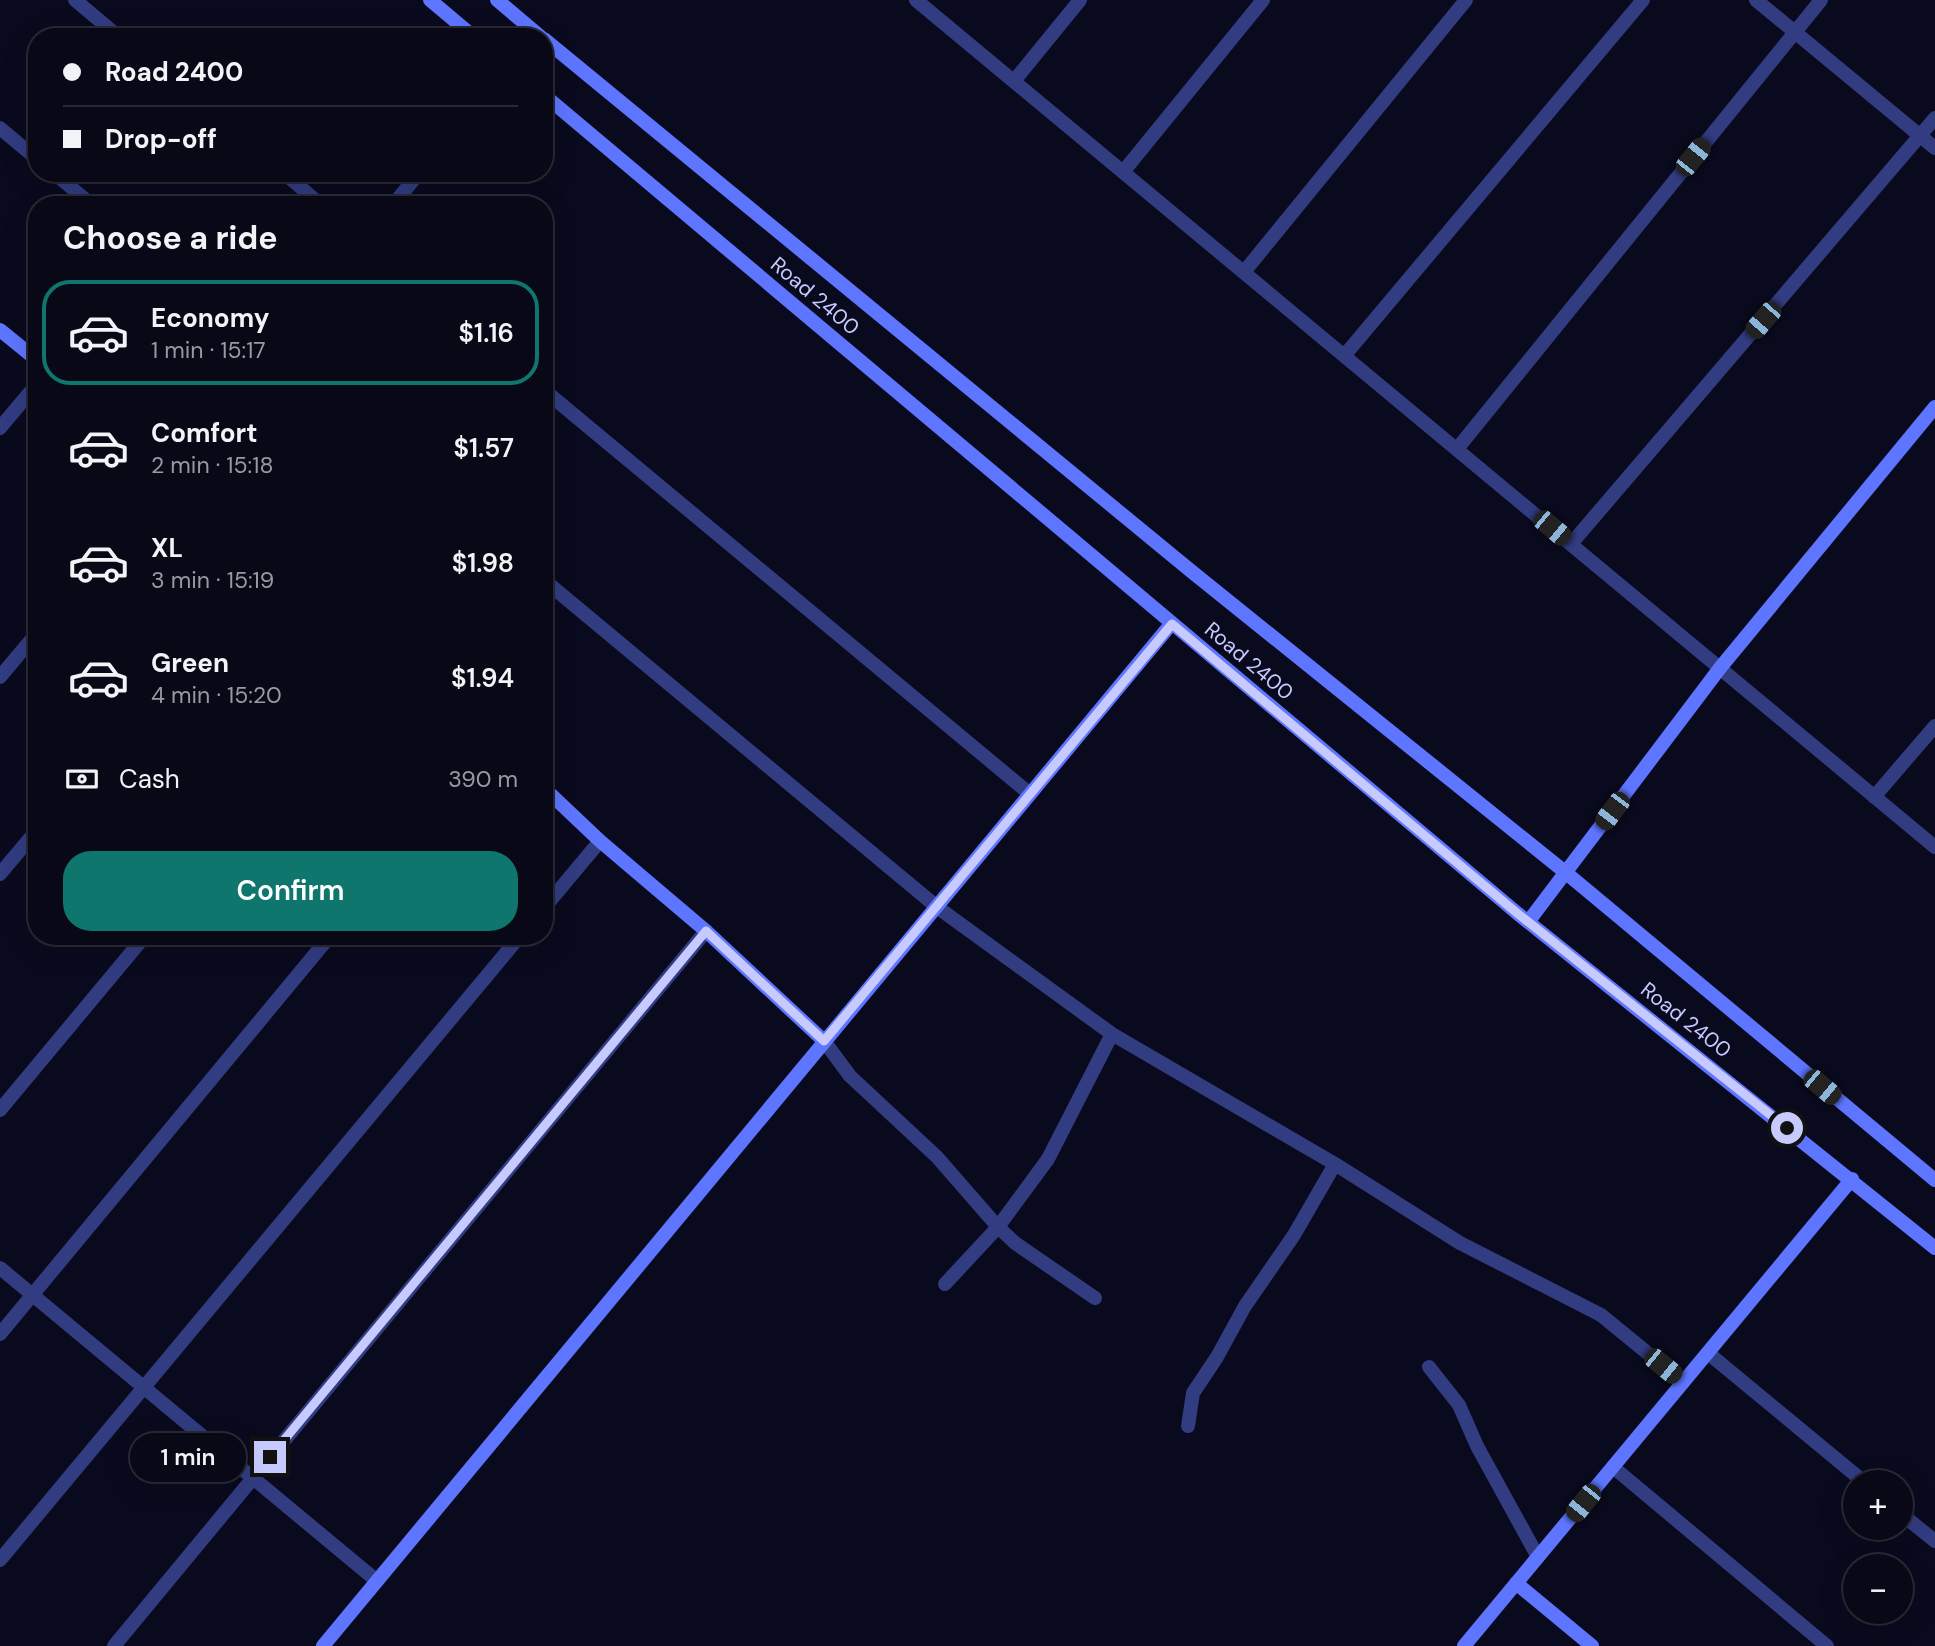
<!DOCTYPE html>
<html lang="en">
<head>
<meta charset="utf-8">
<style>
	body { margin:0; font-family:"DM Sans",sans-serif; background:#161623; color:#f1f3f6; height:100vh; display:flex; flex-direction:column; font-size:26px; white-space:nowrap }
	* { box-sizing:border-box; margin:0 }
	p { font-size:23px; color:#989aa1 }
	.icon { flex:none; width:38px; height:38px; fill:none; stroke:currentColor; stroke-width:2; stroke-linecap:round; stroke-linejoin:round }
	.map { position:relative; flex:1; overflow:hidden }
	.side { position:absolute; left:28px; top:196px; width:525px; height:749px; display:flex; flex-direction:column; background:#080816; border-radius:28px; box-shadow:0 7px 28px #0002,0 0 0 2px #292935 }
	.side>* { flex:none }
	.banner { position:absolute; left:28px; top:28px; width:525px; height:154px; border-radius:28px; box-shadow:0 7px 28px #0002,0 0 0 2px #292935; display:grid; align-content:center; height:154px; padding:0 35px; background:#080816 }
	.buttons { position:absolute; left:1843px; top:1470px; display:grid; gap:14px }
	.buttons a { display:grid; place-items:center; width:70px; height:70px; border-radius:50%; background:#080816; box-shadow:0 7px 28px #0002,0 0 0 2px #292935; font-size:35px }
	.end { position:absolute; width:32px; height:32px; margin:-16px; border:9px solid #c7caff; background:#111; box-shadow:0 0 0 4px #111 }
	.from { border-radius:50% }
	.bubble { position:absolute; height:49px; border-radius:24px; background:#080816; box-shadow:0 7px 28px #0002,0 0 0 2px #292935; font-size:23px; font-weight:600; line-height:49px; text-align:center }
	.car { position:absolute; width:21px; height:42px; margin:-21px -10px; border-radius:9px; box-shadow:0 0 5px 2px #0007; background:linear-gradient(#222 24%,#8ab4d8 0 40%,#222 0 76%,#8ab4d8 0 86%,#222 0) }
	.banner b { display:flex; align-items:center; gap:24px; height:66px; font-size:26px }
	.banner b+b { border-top:2px solid #292935 }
	.banner i { width:18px; height:18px; background:#f1f3f6 }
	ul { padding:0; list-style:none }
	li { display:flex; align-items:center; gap:21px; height:105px; margin:0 14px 10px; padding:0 21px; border:4px solid transparent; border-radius:28px }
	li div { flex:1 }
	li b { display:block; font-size:26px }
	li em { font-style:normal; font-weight:600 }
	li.active { border-color:#0f766e }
	li>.icon { width:63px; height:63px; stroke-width:1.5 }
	h2 { padding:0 35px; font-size:32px; line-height:84px }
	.pay { display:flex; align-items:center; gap:18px; height:77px; padding:0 35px; font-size:26px }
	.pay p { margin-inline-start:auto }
	.button { display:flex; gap:14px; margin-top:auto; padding:14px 35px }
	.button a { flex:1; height:80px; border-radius:28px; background:#0f766e; color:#fff; font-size:28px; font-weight:600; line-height:80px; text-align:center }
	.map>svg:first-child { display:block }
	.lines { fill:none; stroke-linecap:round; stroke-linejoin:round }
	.street { stroke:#313c81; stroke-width:14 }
	.secondary { stroke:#5e75ff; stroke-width:14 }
	.route { stroke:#c7caff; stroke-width:9 }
	.labels { text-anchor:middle; stroke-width:5; stroke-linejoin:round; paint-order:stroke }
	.street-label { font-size:21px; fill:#c7caff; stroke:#0a0a1e }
</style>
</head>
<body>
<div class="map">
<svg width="1935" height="1646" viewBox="0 0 1935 1646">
	<rect width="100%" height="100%" fill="#0a0a1e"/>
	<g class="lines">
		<path class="street" d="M75,0L119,37
			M916,0L1935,847
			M1756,0L1935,148
			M1014,81L1080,0
			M0,128L37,159
			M1123,172L1263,0
			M54,173L92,205
			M284,173L321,205
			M393,205L419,173
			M1244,272L1466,0
			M1344,356L1643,0
			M544,390L1030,794
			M0,428L37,384
			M1457,449L1821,0
			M1571,544L1935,118
			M544,580L937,907L1112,1034L1335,1164L1460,1243L1601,1315L1683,1382
			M0,677L37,633
			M1874,797L1935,726
			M0,874L37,830
			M544,908L600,841
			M824,1041L850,1076L937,1157L998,1227L1048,1159L1112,1034
			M0,1110L145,936
			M0,1268L377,1581
			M945,1284L998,1227L1015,1243L1095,1298
			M0,1334L330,936
			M1708,1353L1864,1482
			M1429,1367L1459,1405L1477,1446L1538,1557
			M1188,1426L1193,1393L1217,1357L1245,1306L1294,1235L1335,1164
			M1613,1467L1827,1646
			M1900,1513L1935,1541
			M0,1560L520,936
			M114,1646L706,931"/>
		<path class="secondary" d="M430,0L474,37
			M497,0L541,37
			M544,39L1191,571L1565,872L1935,1180
			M544,95L1517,913L1935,1248
			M0,330L37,360
			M544,788L600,841L706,931L824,1041
			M1528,922L1720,668L1935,407
			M1516,1583L1592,1646
			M323,1646L1172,623
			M1464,1646L1852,1179"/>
	</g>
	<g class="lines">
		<path class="route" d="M270,1457L706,931L824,1041L1172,624L1517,913L1787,1128"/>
	</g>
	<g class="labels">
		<g class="street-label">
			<text transform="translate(815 296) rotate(40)" y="7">Road 2400</text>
			<text transform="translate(1249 661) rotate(40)" y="7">Road 2400</text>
			<text transform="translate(1686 1020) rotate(38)" y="7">Road 2400</text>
		</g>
	</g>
</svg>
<div class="buttons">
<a>+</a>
<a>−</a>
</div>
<i class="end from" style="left:1787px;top:1128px"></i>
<i class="end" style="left:270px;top:1457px"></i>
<div class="bubble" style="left:130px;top:1433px;width:116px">1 min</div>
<i class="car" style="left:1693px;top:157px;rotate:39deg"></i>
<i class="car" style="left:1763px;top:320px;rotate:221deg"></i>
<i class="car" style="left:1552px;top:528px;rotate:130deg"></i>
<i class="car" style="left:1612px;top:811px;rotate:217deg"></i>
<i class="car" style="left:1822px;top:1087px;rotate:130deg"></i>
<i class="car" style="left:1663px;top:1366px;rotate:129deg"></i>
<i class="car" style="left:1583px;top:1503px;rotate:219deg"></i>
<div class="banner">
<b><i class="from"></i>Road 2400</b>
<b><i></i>Drop-off</b>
</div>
<section class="side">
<h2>Choose a ride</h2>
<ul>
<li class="active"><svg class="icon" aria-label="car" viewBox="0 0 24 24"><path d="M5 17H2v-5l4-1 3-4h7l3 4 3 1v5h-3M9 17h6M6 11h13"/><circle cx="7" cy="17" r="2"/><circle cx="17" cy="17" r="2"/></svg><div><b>Economy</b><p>1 min · 15:17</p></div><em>$1.16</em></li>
<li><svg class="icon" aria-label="car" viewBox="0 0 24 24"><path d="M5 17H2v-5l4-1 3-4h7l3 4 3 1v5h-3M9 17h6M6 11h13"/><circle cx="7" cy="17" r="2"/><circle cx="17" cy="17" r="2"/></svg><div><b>Comfort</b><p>2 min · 15:18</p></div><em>$1.57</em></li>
<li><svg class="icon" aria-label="car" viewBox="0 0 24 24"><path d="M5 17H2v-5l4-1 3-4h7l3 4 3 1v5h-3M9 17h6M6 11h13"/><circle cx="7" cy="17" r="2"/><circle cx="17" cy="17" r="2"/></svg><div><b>XL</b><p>3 min · 15:19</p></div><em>$1.98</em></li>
<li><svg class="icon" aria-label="car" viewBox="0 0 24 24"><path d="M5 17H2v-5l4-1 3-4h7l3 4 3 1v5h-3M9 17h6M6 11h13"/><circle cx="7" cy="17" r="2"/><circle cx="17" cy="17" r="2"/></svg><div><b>Green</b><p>4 min · 15:20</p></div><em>$1.94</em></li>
</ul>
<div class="pay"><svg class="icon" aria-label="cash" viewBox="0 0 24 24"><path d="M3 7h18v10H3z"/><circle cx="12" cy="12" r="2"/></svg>Cash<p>390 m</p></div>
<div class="button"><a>Confirm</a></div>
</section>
</div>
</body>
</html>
